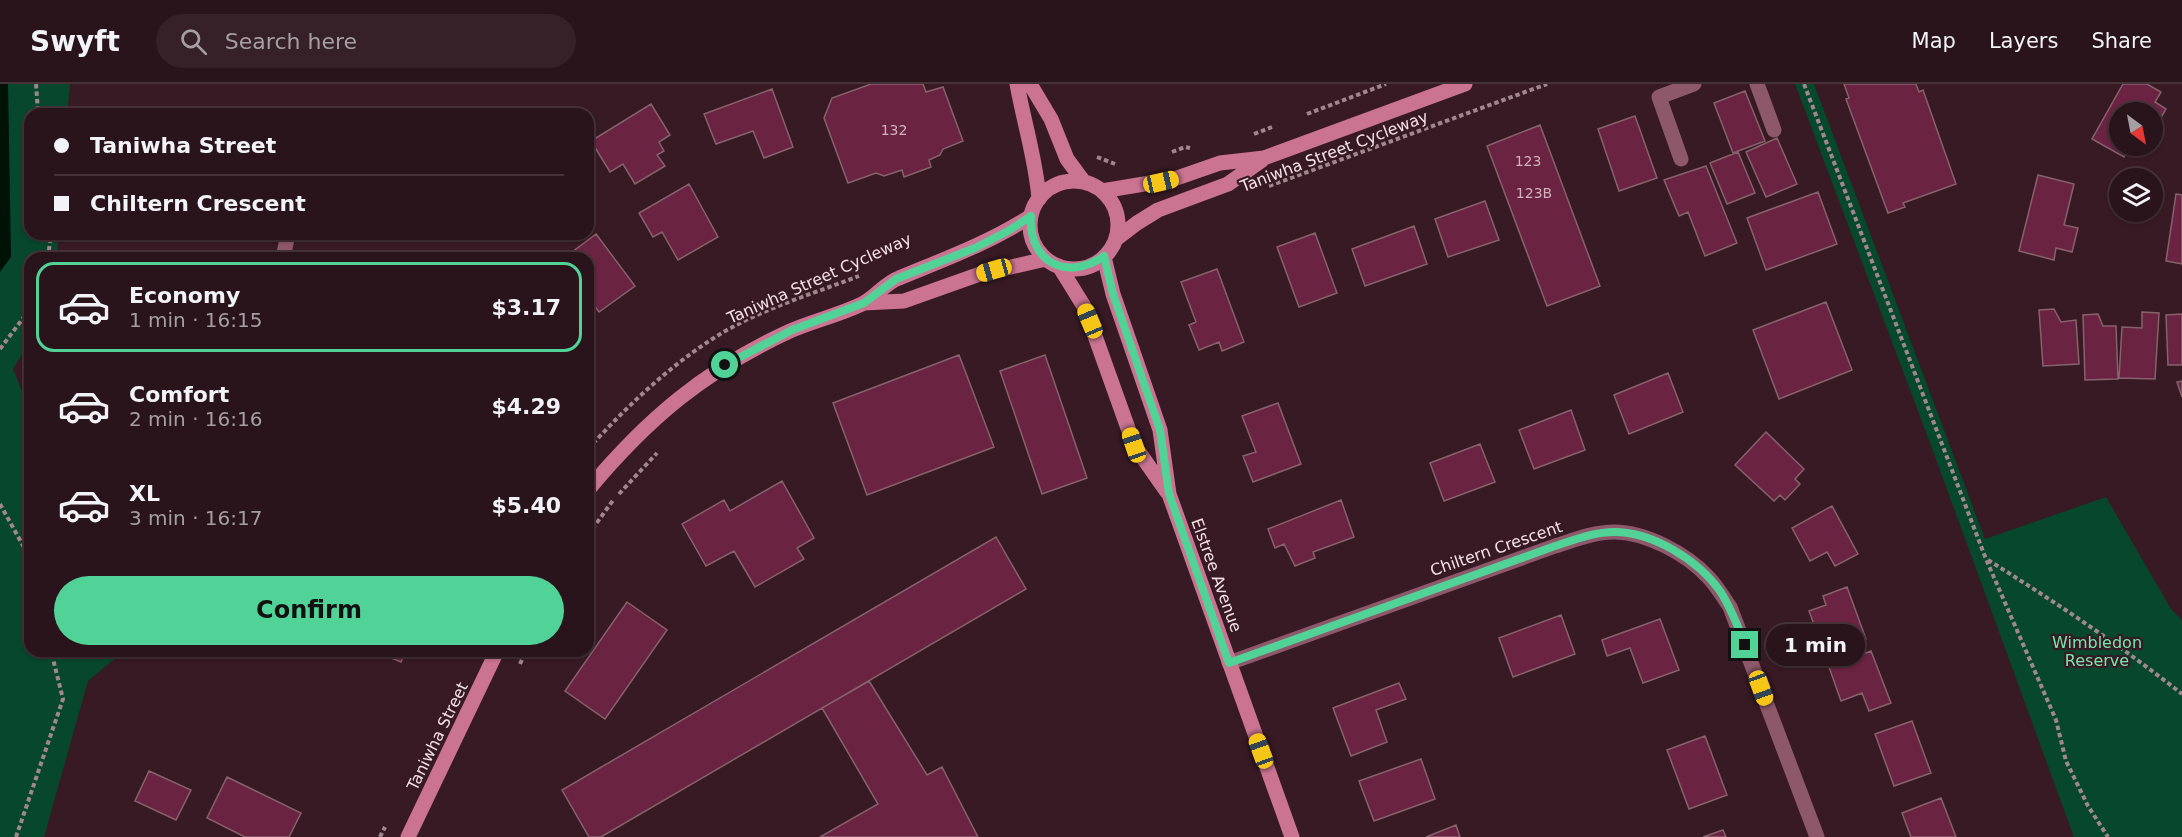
<!DOCTYPE html>
<html lang="en">
<head>
<meta charset="utf-8">
<style>
	body { margin:0; font-family:"DejaVu Sans",sans-serif; background:#362128; color:#f1f3f6; height:100vh; display:flex; flex-direction:column; font-size:22px; white-space:nowrap }
	* { box-sizing:border-box; margin:0 }
	p { font-size:20px; color:#a59ea3 }
	.icon { flex:none; width:33px; height:33px; fill:none; stroke:currentColor; stroke-width:2; stroke-linecap:round; stroke-linejoin:round }
	.map { position:relative; flex:1; overflow:hidden }
	.side { position:absolute; left:24px; top:168px; width:570px; height:405px; display:flex; flex-direction:column; background:#2a141b; border-radius:18px; box-shadow:0 2px 4px #0004,0 0 0 2px #46333a }
	.side>* { flex:none }
	.banner { position:absolute; left:24px; top:24px; width:570px; height:132px; border-radius:18px; box-shadow:0 2px 4px #0004,0 0 0 2px #46333a; display:grid; align-content:center; height:132px; padding:0 30px; background:#2a141b }
	.needle { width:39px; rotate:148deg }
	.buttons { position:absolute; left:2109px; top:18px; display:grid; gap:12px }
	.buttons a { display:grid; place-items:center; width:54px; height:54px; border-radius:50%; background:#2a141b; box-shadow:0 2px 4px #0004,0 0 0 2px #46333a; font-size:30px }
	.end { position:absolute; width:27px; height:27px; margin:-14px; border:8px solid #51d397; background:#111; box-shadow:0 0 0 3px #111 }
	.from { border-radius:50% }
	.bubble { position:absolute; height:42px; border-radius:21px; background:#2a141b; box-shadow:0 2px 4px #0004,0 0 0 2px #46333a; font-size:20px; font-weight:700; line-height:42px; text-align:center }
	.car { position:absolute; width:18px; height:36px; margin:-18px -9px; border-radius:8px; box-shadow:0 0 4px 2px #0007; background:linear-gradient(#f5c518 24%,#345 0 40%,#f5c518 0 76%,#345 0 86%,#f5c518 0) }
	.banner b { display:flex; align-items:center; gap:21px; height:57px; font-size:22px }
	.banner b+b { border-top:2px solid #46333a }
	.banner i { width:15px; height:15px; background:#f1f3f6 }
	ul { padding:10px 0 0; list-style:none }
	li { display:flex; align-items:center; gap:18px; height:90px; margin:0 12px 9px; padding:0 18px; border:3px solid transparent; border-radius:18px }
	li div { flex:1 }
	li b { display:block; font-size:22px }
	li em { font-style:normal; font-weight:700 }
	li.selected { border-color:#51d397 }
	li>.icon { width:54px; height:54px; stroke-width:1.5 }
	.cta { display:flex; gap:12px; margin-top:auto; padding:12px 30px }
	.cta a { flex:1; height:69px; border-radius:36px; background:#51d397; color:#111; font-size:24px; font-weight:700; line-height:69px; text-align:center }
	header { display:flex; align-items:center; gap:36px; box-sizing:border-box; height:84px; padding:0 30px; background:#2a141b; border-bottom:2px solid #46333a }
	header strong { font-size:28px }
	nav { display:flex; gap:33px; margin-inline-start:auto; font-size:21px }
	.search { width:420px; height:54px; background:#362128; display:flex; align-items:center; gap:15px; box-sizing:border-box; padding:0 21px; border-radius:33px; color:#a59ea3; font-size:22px }
	.map>svg:first-child { display:block }
	.green { fill:#06472d }
	.water { fill:#001106 }
	.building { fill:#6a2340; stroke:#86626d; stroke-width:1.5 }
	.lines { fill:none; stroke-linecap:round; stroke-linejoin:round }
	.path { stroke:#a0878e; stroke-width:4; stroke-dasharray:4.5 3; stroke-linecap:butt }
	.lane { stroke:#8e586b; stroke-width:15 }
	.street { stroke:#8e586b; stroke-width:15 }
	.secondary { stroke:#ca7492; stroke-width:15 }
	.route { stroke:#51d397; stroke-width:8 }
	.labels { text-anchor:middle; stroke-width:4.5; stroke-linejoin:round; paint-order:stroke }
	.number-label { font-size:14px; fill:#d3b2bd }
	.street-label { font-size:16px; fill:#f6e1e7; stroke:#381a24 }
	.park-label { font-size:16px; fill:#74e9af; stroke:#381a24 }
</style>
</head>
<body>
<header>
<strong>Swyft</strong>
<div class="search"><svg class="icon" aria-label="search" viewBox="0 0 24 24"><circle cx="10" cy="10" r="6"/><path d="M15 15l6 6"/></svg>Search here</div>
<nav><a>Map</a><a>Layers</a><a>Share</a></nav>
</header>
<div class="map">
<svg width="2182" height="753" viewBox="0 0 2182 753">
	<rect width="100%" height="100%" fill="#381a24"/>
	<path class="green" d="M0,0H70L67,30H30V150H59L57,174H30V257L13,285L30,327V567H124L88,597L44,753H0Z
		M1795,0H1814L1985,455L2106,413L2171,525L2182,536V753H2074L1930,359Z"/>
	<path class="water" d="M0,0H8L11,173L0,188Z"/>
	<path class="building" d="M871,0H923L926,8L943,3L963,57L943,65L940,71L929,76L931,83L904,93L902,86L884,92L876,89L848,99L824,34L832,14Z
		M1844,0H1916L1919,8L1923,6L1956,100L1903,119L1905,123L1888,129L1846,15L1849,14Z
		M2123,0H2147L2161,8L2155,18L2166,25L2155,44L2152,42V28H2120V62H2130L2124,73L2092,55Z
		M772,5L793,63L764,74L753,47L716,60L704,30Z
		M1745,7L1765,57L1733,69L1714,19Z
		M651,20L670,51L659,58L664,67L657,71L665,82L635,100L623,80L610,88L591,57Z
		M1635,32L1657,94L1619,107L1598,45Z
		M1540,41L1600,202L1547,222L1487,62Z
		M1777,54L1797,100L1766,113L1746,68Z
		M1738,68L1755,109L1727,120L1710,79Z
		M1706,82L1737,159L1705,172L1688,128L1679,132L1664,96Z
		M2038,91L2074,100L2064,141L2078,144L2072,168L2056,164L2054,176L2019,167Z
		M689,100L718,153L678,176L662,148L653,153L639,129Z
		M1818,108L1837,160L1766,186L1747,134Z
		M2176,110L2182,111V180L2166,177Z
		M1485,117L1499,156L1448,173L1435,135Z
		M1414,142L1427,180L1365,202L1352,165Z
		M1315,149L1337,209L1299,223L1277,163Z
		M596,150L635,202L599,228L588,213V174H564Z
		M1217,185L1244,258L1222,267L1219,258L1199,266L1189,241L1196,238L1181,198Z
		M1826,218L1852,286L1779,315L1753,246Z
		M2054,225L2061,238L2076,236L2079,280L2043,282L2039,226Z
		M2142,228L2159,229L2155,295L2119,294L2122,243L2142,244Z
		M2098,230L2103,242H2116L2118,295L2085,296L2083,231Z
		M2182,230V281H2168L2166,231Z
		M959,271L994,363L867,411L833,319Z
		M1045,271L1087,394L1042,410L1000,287Z
		M1668,289L1683,328L1629,350L1614,311Z
		M2182,297V313L2177,298Z
		M1278,319L1301,380L1253,398L1243,372L1256,368L1242,332Z
		M1571,326L1585,366L1534,385L1519,346Z
		M1766,348L1804,385L1795,395L1800,400L1785,416L1780,411L1774,417L1735,381Z
		M1480,360L1495,398L1444,417L1430,379Z
		M782,397L814,454L797,464L804,475L755,503L734,467L706,482L682,440L724,416L730,427Z
		M1341,416L1354,453L1313,468L1315,474L1295,482L1284,460L1275,464L1268,445Z
		M1832,422L1858,470L1835,482L1827,468L1810,477L1792,444Z
		M996,453L1026,505L601,753H589L562,706Z
		M1847,503L1866,555L1825,570L1809,527L1826,521L1823,512Z
		M627,518L667,546L605,635L565,607Z
		M1561,531L1575,570L1513,593L1499,554Z
		M1660,535L1679,586L1643,599L1630,564L1607,572L1602,556Z
		M375,567H406L401,578Z
		M1871,567L1891,619L1869,627L1862,609L1841,617L1829,583Z
		M869,597L927,691L942,683L978,753H820L878,720L822,624Z
		M1399,599L1406,615L1376,626L1387,658L1351,672L1333,624Z
		M1912,637L1931,689L1894,702L1875,650Z
		M1705,652L1727,711L1689,725L1667,666Z
		M1421,675L1435,715L1374,737L1359,697Z
		M149,687L191,706L176,736L135,717Z
		M227,693L301,729L289,753H245L207,734Z
		M1941,714L1956,753H1911L1902,729Z
		M1456,741L1460,753H1426Z
		M1723,746L1726,753H1703Z"/>
	<g class="lines">
		<path class="path" d="M36,0L38,28L41,30
			M1804,0L1986,475L2056,636L2066,677L2088,722L2108,753
			M1307,30L1386,0
			M1254,50L1272,43
			M1172,68L1185,63L1190,64
			M1097,73L1115,80
			M1269,102L1547,0
			M48,174L51,150
			M0,265L30,225
			M588,365C629,320 674,277 727,246C768,223 815,209 859,192
			M619,410L657,369
			M0,420L26,467L30,484
			M588,451L614,415
			M1988,476C2055,518 2120,561 2182,610
			M520,580L526,567
			M16,753L63,615L51,567
			M380,753L385,743"/>
		<path class="lane" d="M1757,0L1774,46
			M1681,75L1659,13L1694,0"/>
		<path class="street" d="M283,174L288,150
			M1229,579L1555,462C1574,456 1594,448 1614,448C1646,448 1687,470 1708,493C1717,502 1723,513 1730,523L1817,753"/>
		<path class="secondary" d="M1017,0C1024,39 1036,76 1039,115
			M1030,0L1051,35L1067,75L1084,98
			M1030 141a44 44 0 1 1 88 0a44 44 0 1 1-88 0Z
			M1102,107L1174,95L1220,79L1264,74L1465,0
			M1116,155L1137,139L1158,126L1228,100L1262,76
			M1104,173L1113,210L1160,346L1169,410L1292,753
			M1059,182L1085,224L1134,361L1167,408
			M864,219L904,217L980,190L1046,175
			M588,406C647,335 705,286 790,247C813,237 839,231 862,220C876,213 885,199 899,194C945,175 989,159 1031,132
			M408,753L497,567"/>
	</g>
	<g class="lines">
		<path class="route" d="M725,281L792,246L864,219L896,195L975,164L1008,147L1031,132C1028,178 1067,198 1104,172L1113,210L1160,346L1169,410L1229,579L1555,462C1574,456 1594,448 1614,448C1653,448 1698,476 1720,507C1731,524 1738,542 1745,561"/>
	</g>
	<g class="labels">
		<g class="number-label">
			<text x="894" y="51">132</text>
			<text x="1528" y="82">123</text>
			<text x="1534" y="114">123B</text>
		</g>
		<g class="street-label">
			<text transform="translate(1334 67) rotate(-21)" y="6">Taniwha Street Cycleway</text>
			<text transform="translate(819 194) rotate(-24)" y="6">Taniwha Street Cycleway</text>
			<text transform="translate(1496 464) rotate(-19)" y="6">Chiltern Crescent</text>
			<text transform="translate(1217 491) rotate(70)" y="6">Elstree Avenue</text>
			<text transform="translate(437 652) rotate(-64)" y="6">Taniwha Street</text>
		</g>
		<g class="park-label">
			<text x="2097" y="564">Wimbledon<tspan x="2097" dy="18">Reserve</tspan></text>
		</g>
	</g>
</svg>
<div class="buttons">
<a><svg class="needle" viewBox="-14 -14 28 28"><path d="M0-13l5 13h-10z" fill="#e53935"/><path d="M0 13l5-13h-10z" fill="#a59ea3"/></svg></a>
<a><svg class="icon" aria-label="layers" viewBox="0 0 24 24"><path d="M12 4l9 5-9 5-9-5zM3 14l9 5 9-5"/></svg></a>
</div>
<i class="end from" style="left:725px;top:281px"></i>
<i class="end" style="left:1745px;top:561px"></i>
<div class="bubble" style="left:1766px;top:540px;width:99px">1 min</div>
<i class="car" style="left:1161px;top:98px;rotate:77deg"></i>
<i class="car" style="left:994px;top:186px;rotate:254deg"></i>
<i class="car" style="left:1090px;top:237px;rotate:337deg"></i>
<i class="car" style="left:1134px;top:361px;rotate:341deg"></i>
<i class="car" style="left:1761px;top:604px;rotate:160deg"></i>
<i class="car" style="left:1261px;top:667px;rotate:340deg"></i>
<div class="banner">
<b><i class="from"></i>Taniwha Street</b>
<b><i></i>Chiltern Crescent</b>
</div>
<section class="side">
<ul>
<li class="selected"><svg class="icon" aria-label="car" viewBox="0 0 24 24"><path d="M5 17H2v-5l4-1 3-4h7l3 4 3 1v5h-3M9 17h6M6 11h13"/><circle cx="7" cy="17" r="2"/><circle cx="17" cy="17" r="2"/></svg><div><b>Economy</b><p>1 min · 16:15</p></div><em>$3.17</em></li>
<li><svg class="icon" aria-label="car" viewBox="0 0 24 24"><path d="M5 17H2v-5l4-1 3-4h7l3 4 3 1v5h-3M9 17h6M6 11h13"/><circle cx="7" cy="17" r="2"/><circle cx="17" cy="17" r="2"/></svg><div><b>Comfort</b><p>2 min · 16:16</p></div><em>$4.29</em></li>
<li><svg class="icon" aria-label="car" viewBox="0 0 24 24"><path d="M5 17H2v-5l4-1 3-4h7l3 4 3 1v5h-3M9 17h6M6 11h13"/><circle cx="7" cy="17" r="2"/><circle cx="17" cy="17" r="2"/></svg><div><b>XL</b><p>3 min · 16:17</p></div><em>$5.40</em></li>
</ul>
<div class="cta"><a>Confirm</a></div>
</section>
</div>
</body>
</html>
